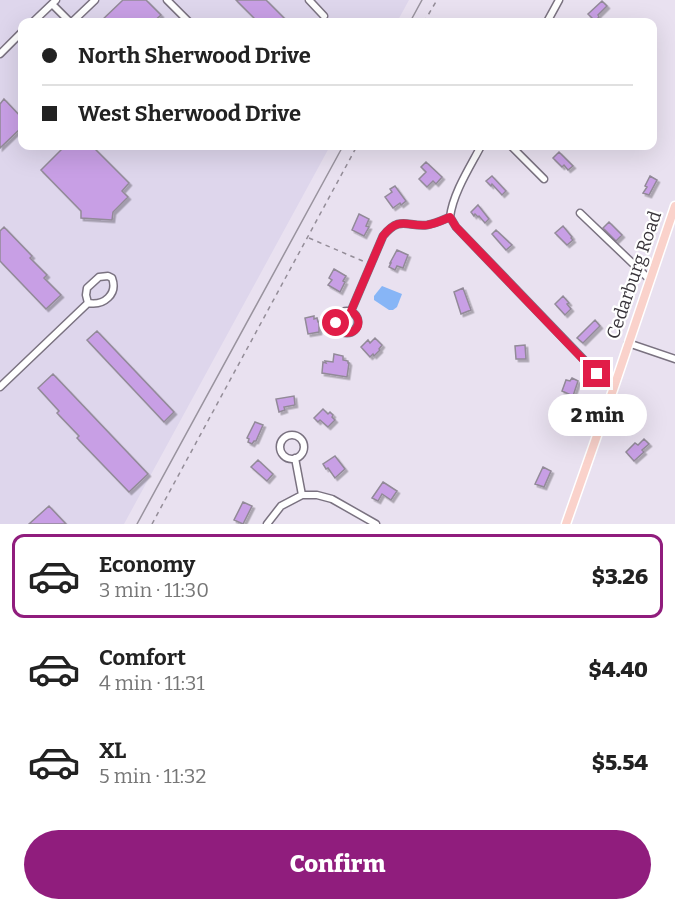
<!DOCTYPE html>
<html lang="en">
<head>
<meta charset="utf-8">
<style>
	body { margin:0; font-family:Bitter,serif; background:#f6f6f6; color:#222; height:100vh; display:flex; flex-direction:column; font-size:22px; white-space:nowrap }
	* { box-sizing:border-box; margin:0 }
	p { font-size:20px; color:#767676 }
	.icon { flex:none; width:33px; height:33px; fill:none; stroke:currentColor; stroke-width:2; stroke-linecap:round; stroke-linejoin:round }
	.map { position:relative; height:524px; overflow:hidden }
	.sheet { display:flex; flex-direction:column; background:#fff; flex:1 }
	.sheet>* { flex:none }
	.top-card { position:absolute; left:18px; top:18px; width:639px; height:132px; border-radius:12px; box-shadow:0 6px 24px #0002; display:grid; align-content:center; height:132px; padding:0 24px; background:#fff }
	.end { position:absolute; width:27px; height:27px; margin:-14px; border:8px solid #e11d48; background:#fff; box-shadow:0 0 0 3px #fff }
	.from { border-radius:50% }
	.bubble { position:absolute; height:42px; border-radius:21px; background:#fff; box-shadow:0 6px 24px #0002; font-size:20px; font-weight:800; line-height:42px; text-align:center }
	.top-card b { display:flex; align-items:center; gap:21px; height:57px; font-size:22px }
	.top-card b+b { border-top:2px solid #e0e0e0 }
	.top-card i { width:15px; height:15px; background:#222 }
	ul { padding:10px 0 0; list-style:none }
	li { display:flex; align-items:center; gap:18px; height:84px; margin:0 12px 9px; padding:0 12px; border:3px solid transparent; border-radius:12px }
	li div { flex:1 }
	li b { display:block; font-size:22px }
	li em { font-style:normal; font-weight:800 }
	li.on { border-color:#901d7d }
	li>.icon { width:54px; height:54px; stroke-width:1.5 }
	.primary-button { display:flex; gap:12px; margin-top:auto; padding:12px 24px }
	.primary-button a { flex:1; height:69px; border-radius:36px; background:#901d7d; color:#fff; font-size:24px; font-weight:800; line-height:69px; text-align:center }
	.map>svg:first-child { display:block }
	.industrial { fill:#ded6ec }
	.water { fill:#87b5f6 }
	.building { fill:#c89fe5; stroke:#928a98; stroke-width:1.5; filter:url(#shadow) }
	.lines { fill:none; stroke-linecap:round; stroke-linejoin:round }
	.minor-casing { stroke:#7a7280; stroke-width:9 }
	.major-casing { stroke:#fff; stroke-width:11 }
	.path { stroke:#948d98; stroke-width:1.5; stroke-dasharray:4.5 4.5; stroke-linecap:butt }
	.minor { stroke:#fff; stroke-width:6 }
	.major { stroke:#fad2cb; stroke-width:8 }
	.rail { stroke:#99939e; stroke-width:1.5 }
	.route { stroke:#e11d48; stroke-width:8 }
	.labels { text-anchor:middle; stroke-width:4.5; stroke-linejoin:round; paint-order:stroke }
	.street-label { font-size:18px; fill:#38343a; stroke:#fff }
</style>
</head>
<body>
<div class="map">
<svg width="675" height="524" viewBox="0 0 675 524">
	<defs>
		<filter id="shadow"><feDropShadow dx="2.5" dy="2.5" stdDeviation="0" flood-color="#0004"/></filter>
	</defs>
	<rect width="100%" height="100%" fill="#e9e1f0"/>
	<path class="industrial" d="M0,0H409L397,22H22V146H330L124,524H0Z"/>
	<path class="water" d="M382,286L402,294L397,307L393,310H389L374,300V296Z"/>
	<path class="building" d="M123,0H146L161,15L153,22H100Z
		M236,0H266L288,22H258Z
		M602,1L607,6L598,15L599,17L595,21L588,14Z
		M4,99L22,118V127L0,148V104Z
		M65,146H92L129,183L122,191L128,197L113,212L112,220L81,218V211L41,170Z
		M559,152L573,166L568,170L564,165L562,167L553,158Z
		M426,162L442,177L436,184L433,181L427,187L419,179L426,172L421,167Z
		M492,176L506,191L502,195L492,184L491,186L486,181Z
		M650,176L657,180L649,195L643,193L647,187L645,186Z
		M395,186L406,201L401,205L400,203L393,208L385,197L392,192L390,189Z
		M478,205L489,219L485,223L479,216L478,217L475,214L474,216L471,212Z
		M359,214L369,219L366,226L369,227L364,236L352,230Z
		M609,222L622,235L616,241L603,228Z
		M563,226L572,237L571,238L573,240L567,245L555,233Z
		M4,227L32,256L30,258L47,275L44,278L61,295L46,309L0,261V231Z
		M496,230L512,245L506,250L492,234Z
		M397,250L408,255L403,268L397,266L395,270L389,267L391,263H390Z
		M334,269L346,276L343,281L345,282L340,292L328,285L332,280L329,278Z
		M463,288L471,310L461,314L454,292Z
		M563,296L569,303L567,304L571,309L565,315L555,304Z
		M314,316V319L317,318L318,322H319V332L308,334L305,318Z
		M595,320L600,326L583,343L577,338Z
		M97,331L174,412L164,422L87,340Z
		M375,338L382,345L379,349L380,350L374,356L373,354L370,357L361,347L368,340L370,343Z
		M525,345L526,359H516L515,346Z
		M334,354L343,356V360L348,361V363H349L347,377L322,373L323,362L326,363L325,361L333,362Z
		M53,374L148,474L129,492L77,438L79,436L57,413L59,411L38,388Z
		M572,378L578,381L573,396L562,391L566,380L570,381Z
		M294,396L295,405L284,407L285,410L279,412L276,399Z
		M571,404L588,411L584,419L567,412Z
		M323,409L328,414L330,412L333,415L332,417L335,420L328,427L320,420L318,422L314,418Z
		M255,422L263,425L256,441H254L252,444L248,442L249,439L247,438Z
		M644,439L649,444L642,450L644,452L634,461L626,452L635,443L638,445Z
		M335,456L345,469L335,478L328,468L326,469L323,464Z
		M258,460L273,474L267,481L251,467Z
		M543,467L551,471L544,487L535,484Z
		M383,482L397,491L391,500L382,494L378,501L372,498Z
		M243,502L252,506L243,524L234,520Z
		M49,506L66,524H29Z"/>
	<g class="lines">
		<defs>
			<path id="minor" d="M167,0L189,22
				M309,0L324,16
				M52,4L70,22
				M33,22L56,0
				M72,22L95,0
				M547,22L559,0
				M0,54L22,32
				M511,146L544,179
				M580,213L649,279
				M450,217L456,227L613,390
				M108,276L112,278C118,294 104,306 88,303L86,295L87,288L99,277Z
				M336 322a11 11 0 1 1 22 0a11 11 0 1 1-22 0Z
				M351,311L383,236C400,215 407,227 427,225C435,224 443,220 450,217C453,193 470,167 481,146
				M628,343L675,359
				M0,387L88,303
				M280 447a12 12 0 1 1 24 0a12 12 0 1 1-24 0Z
				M295,458L302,495
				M267,524L281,506L302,495H317L332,499L376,524"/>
			<path id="major" d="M566,524L613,390L675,206"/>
		</defs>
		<use href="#minor" class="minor-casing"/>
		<use href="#major" class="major-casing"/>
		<path class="path" d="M424,22L437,0
			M309,238L365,262
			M152,524L357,146"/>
		<use href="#minor" class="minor"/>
		<use href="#major" class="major"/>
		<path class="rail" d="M410,22L422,0
			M137,524L343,146"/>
	</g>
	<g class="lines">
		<path class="route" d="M336,323C345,345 371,325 351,311L383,236C400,215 407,227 427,225C435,224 443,220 450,217L456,227L597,374"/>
	</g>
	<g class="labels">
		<g class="street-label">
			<text transform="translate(634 275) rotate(-71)" y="6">Cedarburg Road</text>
		</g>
	</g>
</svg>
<i class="end from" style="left:336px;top:323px"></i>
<i class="end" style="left:597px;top:374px"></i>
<div class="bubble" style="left:548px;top:394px;width:99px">2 min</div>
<div class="top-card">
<b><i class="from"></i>North Sherwood Drive</b>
<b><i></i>West Sherwood Drive</b>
</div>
</div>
<section class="sheet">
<ul>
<li class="on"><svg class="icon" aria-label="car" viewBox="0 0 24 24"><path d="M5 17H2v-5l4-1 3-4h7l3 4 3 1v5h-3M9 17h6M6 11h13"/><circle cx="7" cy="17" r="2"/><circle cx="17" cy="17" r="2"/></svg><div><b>Economy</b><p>3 min · 11:30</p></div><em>$3.26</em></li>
<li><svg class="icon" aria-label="car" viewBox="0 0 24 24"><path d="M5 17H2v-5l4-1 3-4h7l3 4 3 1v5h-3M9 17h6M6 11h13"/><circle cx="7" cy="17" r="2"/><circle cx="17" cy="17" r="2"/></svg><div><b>Comfort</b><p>4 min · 11:31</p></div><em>$4.40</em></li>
<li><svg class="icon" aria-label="car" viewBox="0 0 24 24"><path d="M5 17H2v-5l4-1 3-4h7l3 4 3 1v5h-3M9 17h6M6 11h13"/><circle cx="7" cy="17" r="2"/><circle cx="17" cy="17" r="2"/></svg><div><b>XL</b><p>5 min · 11:32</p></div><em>$5.54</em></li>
</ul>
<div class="primary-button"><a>Confirm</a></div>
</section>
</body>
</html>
